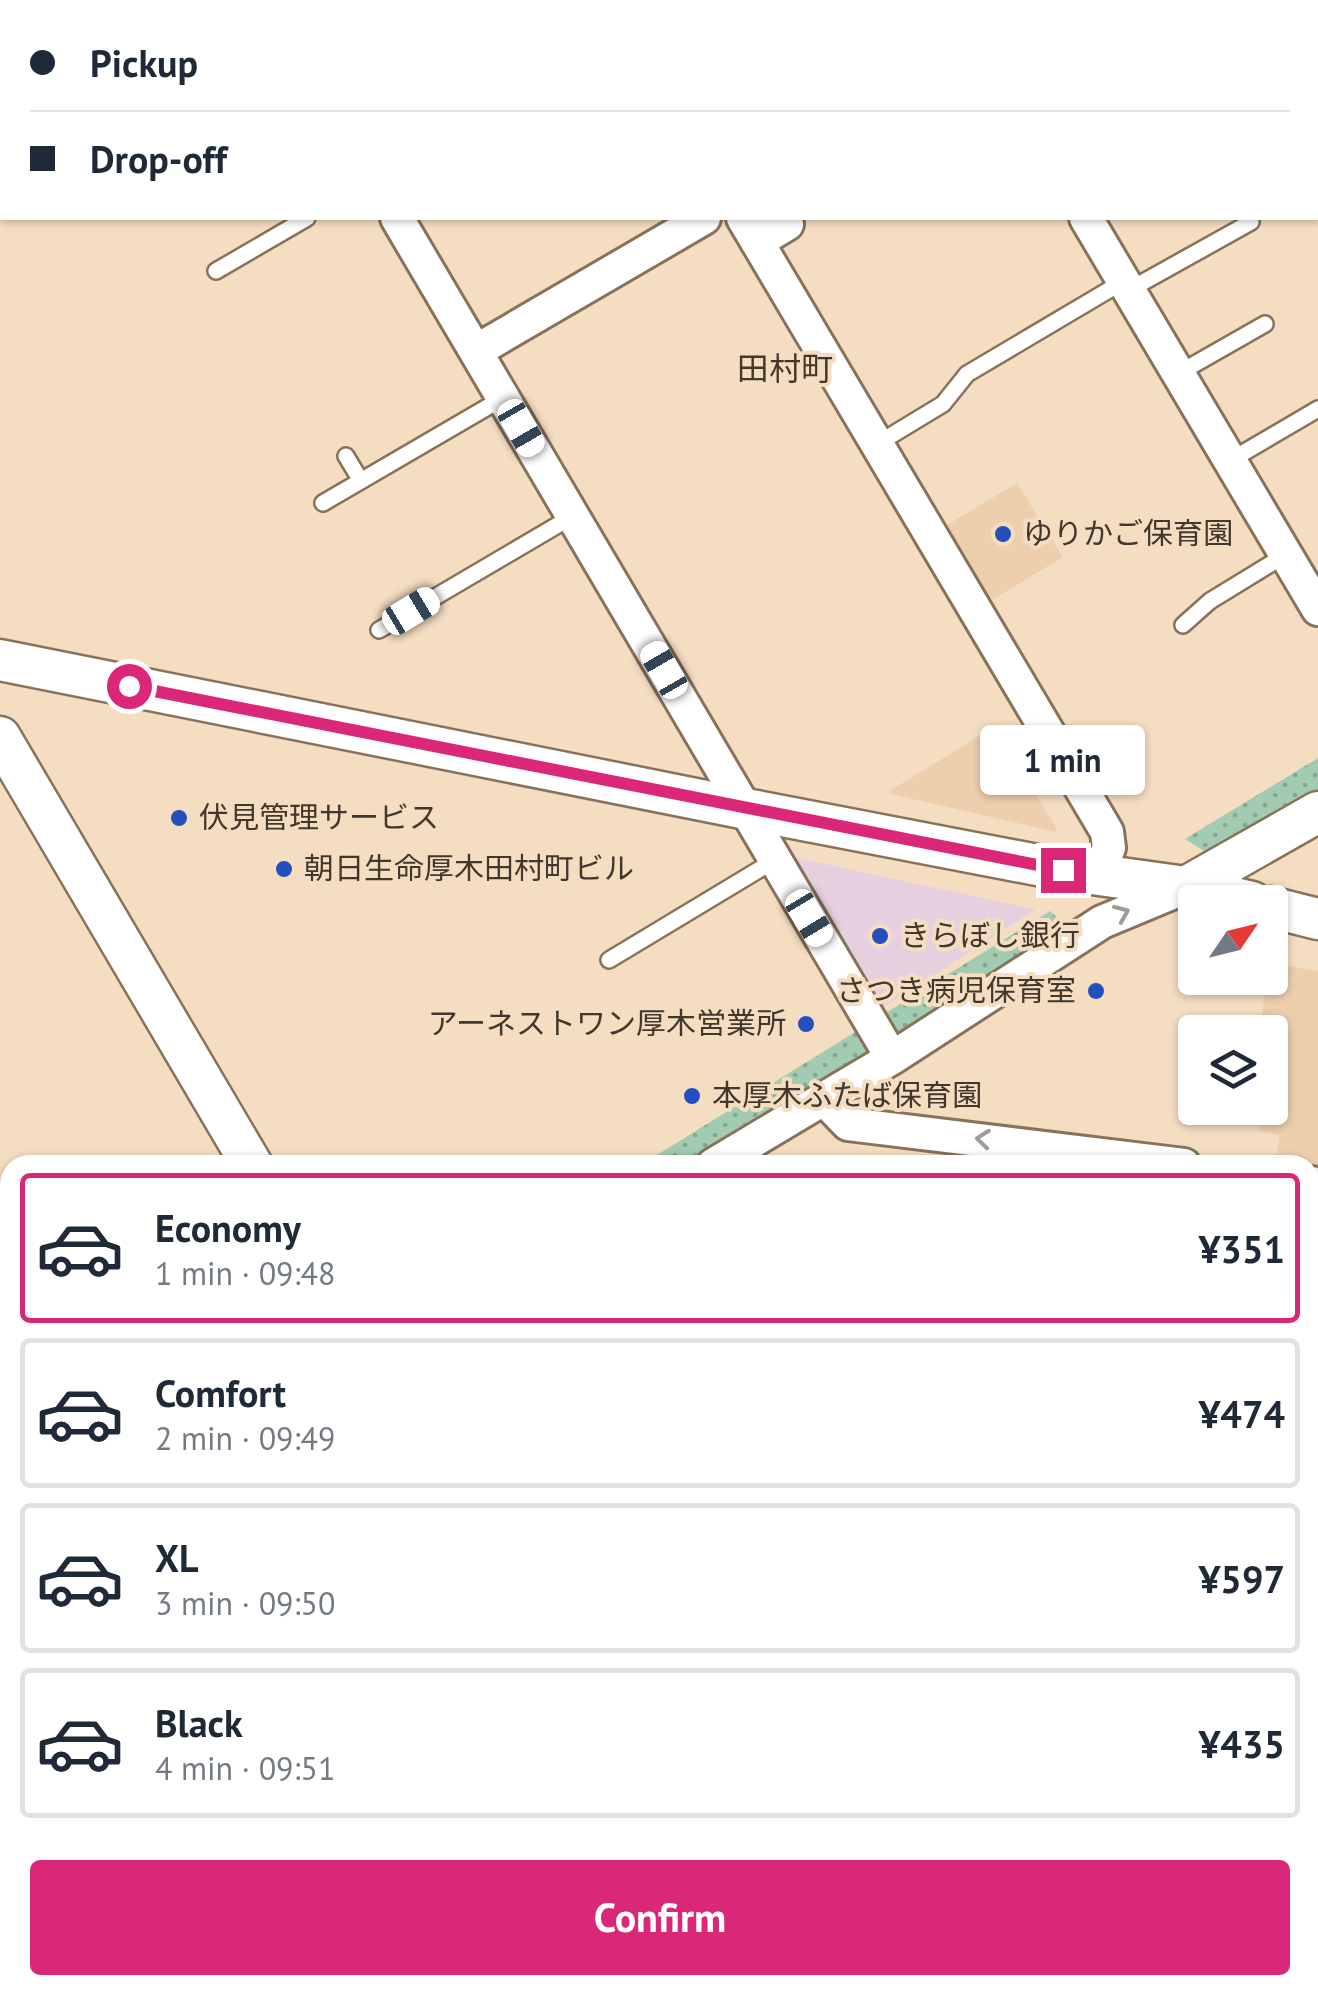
<!DOCTYPE html>
<html lang="en">
<head>
<meta charset="utf-8">
<style>
	body { margin:0; font-family:"PT Sans","Noto Sans JP",sans-serif; background:#f6f6f7; color:#1f2937; height:100vh; display:flex; flex-direction:column; font-size:38px; white-space:nowrap }
	* { box-sizing:border-box; margin:0 }
	p { font-size:32px; color:#747a83 }
	.icon { flex:none; width:55px; height:55px; fill:none; stroke:currentColor; stroke-width:2; stroke-linecap:round; stroke-linejoin:round }
	.map { position:relative; flex:1; overflow:hidden }
	.side { position:absolute; left:0px; top:1155px; width:1320px; height:840px; display:flex; flex-direction:column; background:#fff; border-radius:30px 30px 0 0; box-shadow:0 2px 8px #0004 }
	.side>* { flex:none }
	.top-card { position:absolute; left:0px; top:0px; width:1320px; height:220px; box-shadow:0 2px 8px #0004; display:grid; align-content:center; height:220px; padding:0 30px; background:#fff }
	.needle { width:65px; rotate:55deg }
	.controls { position:absolute; left:1178px; top:885px; display:grid; gap:20px }
	.controls a { display:grid; place-items:center; width:110px; height:110px; border-radius:10px; background:#fff; box-shadow:0 2px 8px #0004; font-size:50px }
	.end { position:absolute; width:45px; height:45px; margin:-22px; border:12px solid #db2777; background:#fff; box-shadow:0 0 0 5px #fff }
	.from { border-radius:50% }
	.bubble { position:absolute; height:70px; border-radius:10px; background:#fff; box-shadow:0 2px 8px #0004; font-size:32px; font-weight:800; line-height:70px; text-align:center }
	.car { position:absolute; width:30px; height:60px; margin:-30px -15px; border-radius:12px; box-shadow:0 0 8px 2px #0007; background:linear-gradient(#fff 24%,#345 0 40%,#fff 0 76%,#345 0 86%,#fff 0) }
	.top-card b { display:flex; align-items:center; gap:35px; height:95px; font-size:38px }
	.top-card b+b { border-top:2px solid #e0e1e3 }
	.top-card i { width:25px; height:25px; background:#1f2937 }
	ul { padding:18px 0 0; list-style:none }
	li { display:flex; align-items:center; gap:30px; height:150px; margin:0 20px 15px; padding:0 10px; border:5px solid #e0e1e3; border-radius:10px }
	li div { flex:1 }
	li b { display:block; font-size:38px }
	li em { font-style:normal; font-weight:800 }
	li.on { border-color:#db2777 }
	li>.icon { width:90px; height:90px; stroke-width:1.5 }
	.action { display:flex; gap:20px; margin-top:auto; padding:20px 30px }
	.action a { flex:1; height:115px; border-radius:10px; background:#db2777; color:#fff; font-size:40px; font-weight:800; line-height:115px; text-align:center }
	.map>svg:first-child { display:block }
	.commercial { fill:#e6d0df }
	.built { fill:#edcfae }
	.garden { fill:url(#garden-dots) }
	.lines { fill:none; stroke-linecap:round; stroke-linejoin:round }
	.service-casing { stroke:#88725a; stroke-width:20 }
	.minor-casing { stroke:#88725a; stroke-width:38 }
	.tertiary-casing { stroke:#88725a; stroke-width:45 }
	.trunk-casing { stroke:#fff; stroke-width:58 }
	.service { stroke:#fff; stroke-width:15 }
	.minor { stroke:#fff; stroke-width:32 }
	.tertiary { stroke:#fff; stroke-width:40 }
	.trunk { stroke:#bc966c; stroke-width:52 }
	.rail-casing { stroke:#a2917d; stroke-width:11 }
	.rail { stroke:#f5ddc2; stroke-width:8; stroke-dasharray:22; stroke-linecap:butt }
	.oneway { stroke:#a09b96 }
	.route { stroke:#db2777; stroke-width:12 }
	.poi-dot { fill:#2450be; stroke:#f5ddc2; stroke-width:4 }
	.labels { text-anchor:middle; stroke-width:8; stroke-linejoin:round; paint-order:stroke }
	.poi-label { font-size:30px; fill:#41372c; stroke:#f5ddc2; text-anchor:start }
	.neighbourhood-label { font-size:32px; fill:#41372c; stroke:#f5ddc2 }
</style>
</head>
<body>
<div class="map">
<svg width="1318" height="1995" viewBox="0 0 1318 1995">
	<defs>
		<pattern id="garden-dots" width="8" height="8" patternUnits="userSpaceOnUse" patternTransform="scale(2.5)"><rect width="8" height="8" fill="#a2ccb2"/><path d="M2 2h.1M6 6h.1" fill="none" stroke="#86a691" stroke-width="1.8" stroke-linecap="round"/></pattern>
	</defs>
	<rect width="100%" height="100%" fill="#f5ddc2"/>
	<path class="commercial" d="M788,856L1033,909L1034,911L879,1010Z"/>
	<path class="built" d="M1017,483L1063,557L982,606L937,531Z
		M994,727L1057,829L1056,832L891,794V790Z
		M1270,963L1318,971V1173L1310,1172V1165H1275L1280,1135L1259,1131L1262,1109L1252,1108H1270V1032H1259Z"/>
	<path class="garden" d="M1318,758V793L1212,856L1185,839Z
		M1050,911L1076,936L696,1165H641Z
		M10,1493V1564L0,1571V1500Z"/>
	<g class="lines">
		<defs>
			<path id="service" d="M216,271L307,218
				M1129,290L1251,222
				M1179,373L1265,324
				M877,444L943,404L967,374L1124,281
				M346,456L361,481
				M1231,460L1318,409
				M323,503L503,398
				M1183,625L1210,601L1285,555
				M379,630L573,516
				M609,960L775,860
				M0,1773L10,1768
				M1095,1985L1101,1995"/>
			<path id="minor" d="M269,0L271,2
				M611,0L612,2
				M955,0L957,2
				M1307,0L1308,2
				M397,218L892,1058
				M743,218L1107,832L1109,848L1097,874
				M1086,218L1318,609
				M757,242L787,224
				M476,351L704,218
				M823,1098L848,1124L1184,1165
				M713,1165L892,1058L1102,922L1186,887
				M1310,1183L1318,1184
				M0,1329H10
				M1310,1406L1318,1407
				M0,1417L10,1418
				M1310,1522L1318,1523
				M1310,1805H1318
				M0,1913L10,1930
				M42,1985L48,1995
				M397,1985L403,1995"/>
			<path id="tertiary" d="M0,660L746,809L1063,870L1186,887L1252,902
				M0,737L252,1165
				M1186,887L1318,812
				M1270,907L1318,919
				M0,1578L10,1572
				M737,1985L743,1995"/>
			<path id="trunk" d="M111,2L115,0
				M0,68L2,67"/>
		</defs>
		<use href="#service" class="service-casing"/>
		<use href="#minor" class="minor-casing"/>
		<use href="#tertiary" class="tertiary-casing"/>
		<use href="#trunk" class="trunk-casing"/>
		<use href="#service" class="service"/>
		<use href="#minor" class="minor"/>
		<use href="#tertiary" class="tertiary"/>
		<use href="#trunk" class="trunk"/>
		<defs>
			<path id="rail" d="M0,1361H10
				M0,1382L10,1383
				M1310,1445H1318
				M1310,1484H1318"/>
		</defs>
		<use href="#rail" class="rail-casing"/>
		<use href="#rail" class="rail"/>
	</g>
	<defs><path id="oneway-chevron" d="M-2-3.5L2.5 0L-2 3.5" fill="none" stroke-width="1.6" stroke-linecap="round" stroke-linejoin="round" transform="scale(2.5)"/></defs>
	<g class="oneway">
		<use href="#oneway-chevron" transform="translate(1122 913) rotate(-23)"/>
		<use href="#oneway-chevron" transform="translate(983 1139) rotate(-174)"/>
	</g>
	<g class="lines">
		<path class="route" d="M129,686L1063,870"/>
	</g>
	<g class="poi-dot">
		<circle cx="1003" cy="534" r="10"/>
		<circle cx="179" cy="818" r="10"/>
		<circle cx="284" cy="869" r="10"/>
		<circle cx="880" cy="936" r="10"/>
		<circle cx="1096" cy="991" r="10"/>
		<circle cx="806" cy="1024" r="10"/>
		<circle cx="692" cy="1096" r="10"/>
	</g>
	<g class="labels">
		<g class="poi-label">
			<text x="1023" y="544">ゆりかご保育園</text>
			<text x="199" y="828">伏見管理サービス</text>
			<text x="304" y="879">朝日生命厚木田村町ビル</text>
			<text x="900" y="946">きらぼし銀行</text>
			<text x="1076" y="1001" text-anchor="end">さつき病児保育室</text>
			<text x="786" y="1034" text-anchor="end">アーネストワン厚木営業所</text>
			<text x="712" y="1106">本厚木ふたば保育園</text>
		</g>
		<g class="neighbourhood-label">
			<text x="785" y="380">田村町</text>
		</g>
	</g>
</svg>
<div class="controls">
<a><svg class="needle" viewBox="-14 -14 28 28"><path d="M0-13l5 13h-10z" fill="#e53935"/><path d="M0 13l5-13h-10z" fill="#747a83"/></svg></a>
<a><svg class="icon" aria-label="layers" viewBox="0 0 24 24"><path d="M12 4l9 5-9 5-9-5zM3 14l9 5 9-5"/></svg></a>
</div>
<i class="end from" style="left:129px;top:686px"></i>
<i class="end" style="left:1063px;top:870px"></i>
<div class="bubble" style="left:980px;top:725px;width:165px">1 min</div>
<i class="car" style="left:521px;top:428px;rotate:150deg"></i>
<i class="car" style="left:411px;top:611px;rotate:59deg"></i>
<i class="car" style="left:664px;top:670px;rotate:330deg"></i>
<i class="car" style="left:809px;top:918px;rotate:149deg"></i>
<div class="top-card">
<b><i class="from"></i>Pickup</b>
<b><i></i>Drop-off</b>
</div>
<section class="side">
<ul>
<li class="on"><svg class="icon" aria-label="car" viewBox="0 0 24 24"><path d="M5 17H2v-5l4-1 3-4h7l3 4 3 1v5h-3M9 17h6M6 11h13"/><circle cx="7" cy="17" r="2"/><circle cx="17" cy="17" r="2"/></svg><div><b>Economy</b><p>1 min · 09:48</p></div><em>¥351</em></li>
<li><svg class="icon" aria-label="car" viewBox="0 0 24 24"><path d="M5 17H2v-5l4-1 3-4h7l3 4 3 1v5h-3M9 17h6M6 11h13"/><circle cx="7" cy="17" r="2"/><circle cx="17" cy="17" r="2"/></svg><div><b>Comfort</b><p>2 min · 09:49</p></div><em>¥474</em></li>
<li><svg class="icon" aria-label="car" viewBox="0 0 24 24"><path d="M5 17H2v-5l4-1 3-4h7l3 4 3 1v5h-3M9 17h6M6 11h13"/><circle cx="7" cy="17" r="2"/><circle cx="17" cy="17" r="2"/></svg><div><b>XL</b><p>3 min · 09:50</p></div><em>¥597</em></li>
<li><svg class="icon" aria-label="car" viewBox="0 0 24 24"><path d="M5 17H2v-5l4-1 3-4h7l3 4 3 1v5h-3M9 17h6M6 11h13"/><circle cx="7" cy="17" r="2"/><circle cx="17" cy="17" r="2"/></svg><div><b>Black</b><p>4 min · 09:51</p></div><em>¥435</em></li>
</ul>
<div class="action"><a>Confirm</a></div>
</section>
</div>
</body>
</html>
